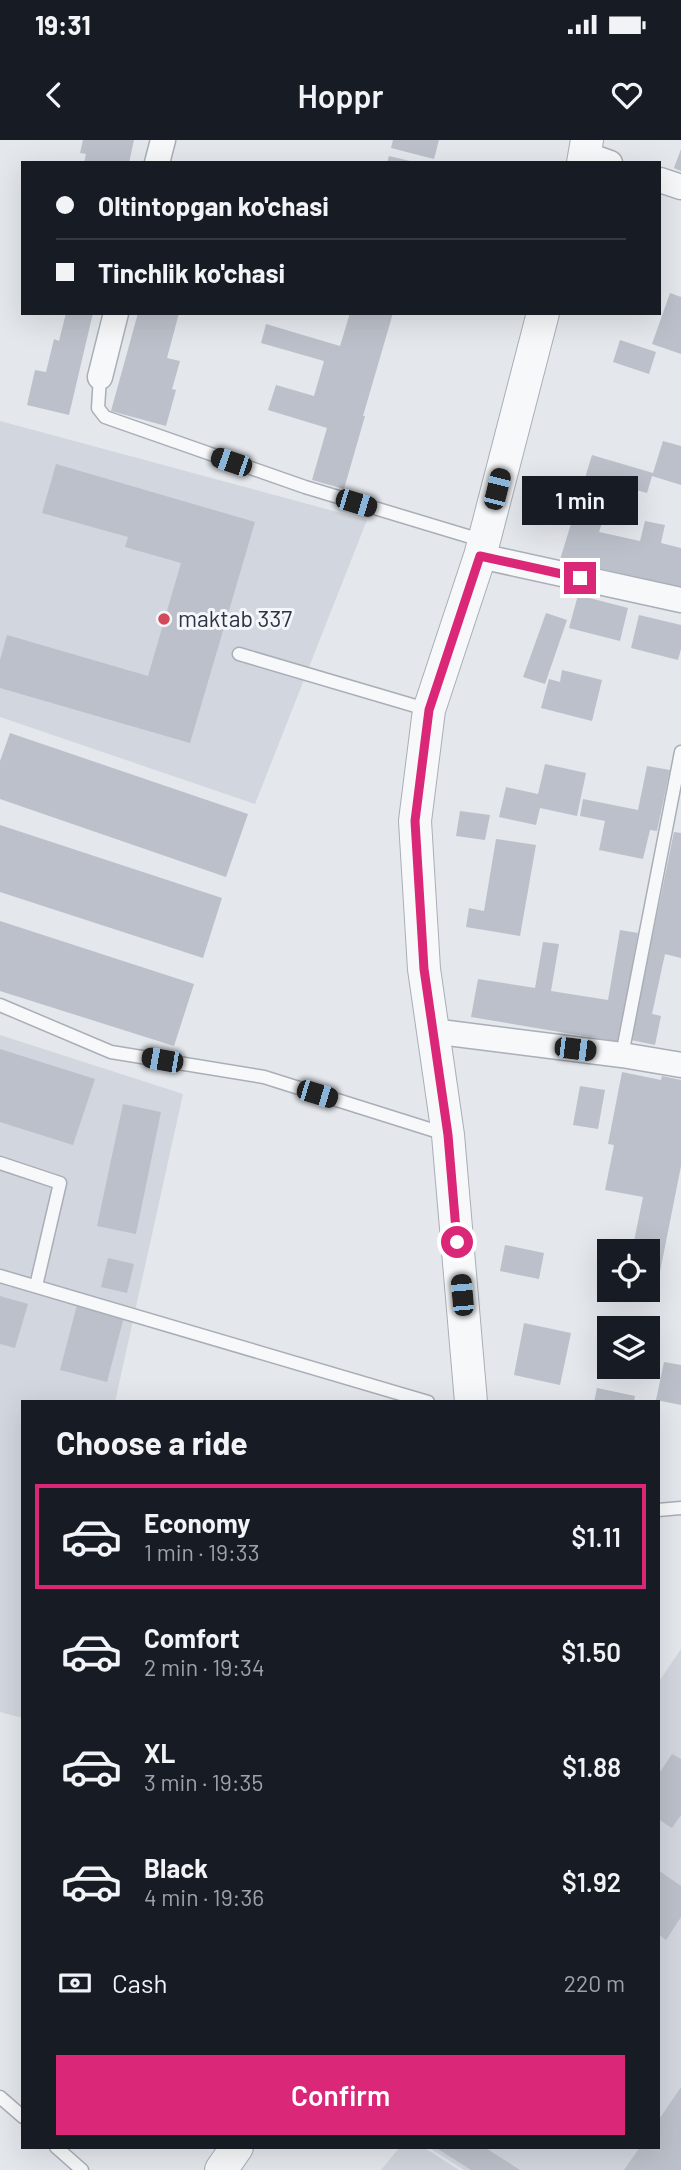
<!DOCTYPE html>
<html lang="en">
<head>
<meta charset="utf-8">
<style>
	body { margin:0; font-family:Barlow,sans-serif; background:#242831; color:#f1f3f6; height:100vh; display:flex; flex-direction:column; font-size:26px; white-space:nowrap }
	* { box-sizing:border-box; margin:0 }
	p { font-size:23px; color:#9ea1a6 }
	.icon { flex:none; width:38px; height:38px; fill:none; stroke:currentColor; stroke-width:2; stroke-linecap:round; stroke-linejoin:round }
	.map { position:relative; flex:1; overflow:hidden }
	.sheet { position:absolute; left:21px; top:1260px; width:639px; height:749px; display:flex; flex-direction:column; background:#171b24; border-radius:0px; box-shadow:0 7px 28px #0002 }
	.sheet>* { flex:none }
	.hud { position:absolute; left:21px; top:21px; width:640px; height:154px; border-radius:0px; box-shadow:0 7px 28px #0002; display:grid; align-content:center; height:154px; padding:0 35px; background:#171b24 }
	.tools { position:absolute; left:597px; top:1099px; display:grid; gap:14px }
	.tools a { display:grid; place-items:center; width:63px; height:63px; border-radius:0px; background:#171b24; box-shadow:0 7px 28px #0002; font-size:35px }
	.end { position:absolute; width:32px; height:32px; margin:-16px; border:9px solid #db2777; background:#fff; box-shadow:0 0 0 4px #fff }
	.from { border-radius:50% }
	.bubble { position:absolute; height:49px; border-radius:0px; background:#171b24; box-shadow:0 7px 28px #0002; font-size:23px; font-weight:600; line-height:49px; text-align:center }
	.car { position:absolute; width:21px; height:42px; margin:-21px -10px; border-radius:9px; box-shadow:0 0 5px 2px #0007; background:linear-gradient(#222 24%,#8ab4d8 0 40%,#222 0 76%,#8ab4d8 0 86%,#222 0) }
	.hud b { display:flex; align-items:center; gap:24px; height:66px; font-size:26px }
	.hud b+b { border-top:2px solid #363941 }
	.hud i { width:18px; height:18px; background:#f1f3f6 }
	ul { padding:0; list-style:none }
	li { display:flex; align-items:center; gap:21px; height:105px; margin:0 14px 10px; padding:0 21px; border:4px solid transparent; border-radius:0px }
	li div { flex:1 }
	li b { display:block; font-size:26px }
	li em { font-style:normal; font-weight:600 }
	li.current { border-color:#db2777 }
	li>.icon { width:63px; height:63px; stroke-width:1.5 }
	h2 { padding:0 35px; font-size:32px; line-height:84px }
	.pay { display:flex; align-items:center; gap:18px; height:77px; padding:0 35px; font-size:26px }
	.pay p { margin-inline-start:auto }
	.cta { display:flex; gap:14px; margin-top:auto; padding:14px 35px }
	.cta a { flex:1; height:80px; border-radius:0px; background:#db2777; color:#fff; font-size:28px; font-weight:600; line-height:80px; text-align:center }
	.status { display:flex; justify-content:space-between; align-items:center; height:49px; padding:0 35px; background:#171b24; direction:ltr }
	.status svg { height:19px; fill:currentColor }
	header { display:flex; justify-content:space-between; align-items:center; height:91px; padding:0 35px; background:#171b24; font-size:32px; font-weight:600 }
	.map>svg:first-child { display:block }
	.built { fill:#d2d6de }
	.building { fill:#bbc0ca }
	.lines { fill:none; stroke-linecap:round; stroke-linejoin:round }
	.service-casing { stroke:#a9aeb7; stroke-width:15 }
	.minor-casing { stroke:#a9aeb7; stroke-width:27 }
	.tertiary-casing { stroke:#a9aeb7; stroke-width:34 }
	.service { stroke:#f7f8fa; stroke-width:12 }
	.minor { stroke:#f7f8fa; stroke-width:24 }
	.tertiary { stroke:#f7f8fa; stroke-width:32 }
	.route { stroke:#db2777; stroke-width:9 }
	.poi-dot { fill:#d1495b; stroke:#f4f6f9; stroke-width:2.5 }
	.labels { text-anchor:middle; stroke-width:6; stroke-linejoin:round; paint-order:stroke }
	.poi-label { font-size:23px; fill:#2b3445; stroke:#f4f6f9; text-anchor:start }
</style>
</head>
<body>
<div class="status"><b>19:31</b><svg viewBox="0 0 49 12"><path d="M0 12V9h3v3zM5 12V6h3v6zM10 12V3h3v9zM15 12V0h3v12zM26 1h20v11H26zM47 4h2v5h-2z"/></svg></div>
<header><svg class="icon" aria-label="back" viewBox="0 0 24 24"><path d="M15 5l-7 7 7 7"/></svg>Hoppr<svg class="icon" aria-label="heart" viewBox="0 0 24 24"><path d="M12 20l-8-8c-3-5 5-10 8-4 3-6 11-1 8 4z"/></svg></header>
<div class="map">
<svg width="681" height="2030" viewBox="0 0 681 2030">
	<rect width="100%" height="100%" fill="#e4e7ec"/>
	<path class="built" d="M0,281L367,380L255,664L0,577Z
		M0,895L183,954L115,1262H23V1578L0,1572Z
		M681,1509V2030H464L428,2007H658V1543Z
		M400,2007H423L459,2030H381Z"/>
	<path class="building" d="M83,0H134L129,23H84L86,14L80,13Z
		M393,0H439L434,19L391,8Z
		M681,9V31L674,28Z
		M389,16L414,22V23H387Z
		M670,153L681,157V214L652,204Z
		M66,173H93L69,275L27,265L35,230L46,232L54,199L59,201Z
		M138,173H179L167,218L180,221L172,249L176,250L166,286L111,271Z
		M350,173H393L363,276H365L344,349L312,340L327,288L268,270L276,245L314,256L324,221L261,203L266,184L340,206Z
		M620,200L656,212L649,234L613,222Z
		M663,301L681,306V345L652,336L647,353L614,344L599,392L640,401L645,381L665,385L661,403L681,408V447L589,426L587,431L559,423L592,315L653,333Z
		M56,324L255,382L190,603L0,548V520L7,495L148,536L181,423L125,407L128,397L42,373Z
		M578,455L628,468L620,501L569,488Z
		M546,473L567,480L545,544L523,537Z
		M639,475L681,485V509L678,520L631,508Z
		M562,530L602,540L592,581L541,568L549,539L560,542Z
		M10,593L248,674L226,737L0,659V621Z
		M545,624L586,633L577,676L540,668L536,685L499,677L506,647L538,654Z
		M647,626L670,630L657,691L650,690L643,719L599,710L605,681L580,676L583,659L638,670Z
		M460,671L490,675L485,700L456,696Z
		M0,685L222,758L203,818L0,752Z
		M674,692L681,693V818L665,814L652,874L661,876L655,905L631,900Z
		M496,699L536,705L520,796L466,787L469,768L484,771Z
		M0,781L194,844L174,906L0,851Z
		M620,790L638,793L620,902L471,877L478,839L535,848L543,802L559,804L551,851L608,860Z
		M0,909L95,939L73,1005L0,982Z
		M622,932L661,940L662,936L681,940V1026L658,1142L648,1139V1111H632L643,1057L605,1050L614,1005L608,1004Z
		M580,946L605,950L598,989L573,985Z
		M123,964L161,972L136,1094L97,1086Z
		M505,1105L544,1113L539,1139L500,1131Z
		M108,1118L134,1124L127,1153L101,1147Z
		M0,1156L28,1164L15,1208L0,1204Z
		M77,1165L124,1177L107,1242L60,1230Z
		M524,1183L571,1193L560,1245L514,1235Z
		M664,1222L681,1225V1265L656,1260Z
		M597,1248L635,1256L634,1262H594Z
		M672,1614L681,1619V1675L672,1688L658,1679V1635Z
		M658,1730L681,1746V1777L666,1800L658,1794Z
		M681,1947V2030H624L640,2007H658V1981Z
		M435,2007H484L520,2030H471Z"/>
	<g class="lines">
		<defs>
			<path id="service" d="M100,237L98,268L105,277L305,347L484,401
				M239,514L429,570
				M0,865L111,912L264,937L445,994
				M622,915L681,612
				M0,1023L60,1043L36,1146
				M0,1136L428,1262
				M658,1370L681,1368
				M0,1957L23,1977
				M56,2007L82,2030"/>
			<path id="minor" d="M585,14L610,23
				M157,23L163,0
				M660,40L681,47
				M100,237L116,173
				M480,416L681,460
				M432,891L622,915L681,925"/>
			<path id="tertiary" d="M583,23L587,0
				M471,1262L448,995L424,829L415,681L429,570L480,416L543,173
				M221,2030L237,2007"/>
		</defs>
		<use href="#service" class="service-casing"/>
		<use href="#minor" class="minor-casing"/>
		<use href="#tertiary" class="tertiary-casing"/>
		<use href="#service" class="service"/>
		<use href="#minor" class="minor"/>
		<use href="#tertiary" class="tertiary"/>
	</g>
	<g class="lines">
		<path class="route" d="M457,1102L448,995L424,829L415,681L429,570L480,416L580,438"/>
	</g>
	<circle class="poi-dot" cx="164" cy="479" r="7"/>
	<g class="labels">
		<g class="poi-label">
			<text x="178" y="487">maktab 337</text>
		</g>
	</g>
</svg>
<div class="tools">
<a><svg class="icon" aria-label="locate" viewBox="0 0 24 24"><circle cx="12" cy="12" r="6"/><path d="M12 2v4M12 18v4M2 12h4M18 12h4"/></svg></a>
<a><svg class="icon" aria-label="layers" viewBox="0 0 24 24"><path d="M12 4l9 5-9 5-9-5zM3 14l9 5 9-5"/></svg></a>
</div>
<i class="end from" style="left:457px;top:1102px"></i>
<i class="end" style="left:580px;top:438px"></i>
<div class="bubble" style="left:522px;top:336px;width:116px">1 min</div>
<i class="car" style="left:231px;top:322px;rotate:289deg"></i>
<i class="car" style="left:497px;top:349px;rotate:14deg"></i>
<i class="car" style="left:356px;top:363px;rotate:107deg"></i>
<i class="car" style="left:575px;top:909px;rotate:97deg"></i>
<i class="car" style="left:162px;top:920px;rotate:280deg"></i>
<i class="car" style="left:317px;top:954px;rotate:107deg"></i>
<i class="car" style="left:462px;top:1155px;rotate:355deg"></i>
<div class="hud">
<b><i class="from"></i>Oltintopgan ko'chasi</b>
<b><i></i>Tinchlik ko'chasi</b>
</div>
<section class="sheet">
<h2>Choose a ride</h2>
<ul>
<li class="current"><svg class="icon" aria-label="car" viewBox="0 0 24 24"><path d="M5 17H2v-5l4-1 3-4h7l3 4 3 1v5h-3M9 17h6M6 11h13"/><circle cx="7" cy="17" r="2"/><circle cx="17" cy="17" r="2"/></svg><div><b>Economy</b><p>1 min · 19:33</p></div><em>$1.11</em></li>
<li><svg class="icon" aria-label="car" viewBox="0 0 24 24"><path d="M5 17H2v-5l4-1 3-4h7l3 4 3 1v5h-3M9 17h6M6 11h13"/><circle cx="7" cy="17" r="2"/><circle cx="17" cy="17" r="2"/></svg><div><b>Comfort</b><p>2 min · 19:34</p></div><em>$1.50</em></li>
<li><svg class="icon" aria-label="car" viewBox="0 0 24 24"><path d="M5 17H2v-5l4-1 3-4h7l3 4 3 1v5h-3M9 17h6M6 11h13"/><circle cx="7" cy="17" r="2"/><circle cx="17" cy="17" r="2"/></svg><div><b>XL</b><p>3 min · 19:35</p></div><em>$1.88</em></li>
<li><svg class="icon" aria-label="car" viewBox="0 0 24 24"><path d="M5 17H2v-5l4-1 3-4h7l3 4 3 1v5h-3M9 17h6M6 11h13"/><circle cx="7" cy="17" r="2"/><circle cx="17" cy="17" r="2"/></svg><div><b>Black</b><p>4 min · 19:36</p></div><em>$1.92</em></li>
</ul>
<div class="pay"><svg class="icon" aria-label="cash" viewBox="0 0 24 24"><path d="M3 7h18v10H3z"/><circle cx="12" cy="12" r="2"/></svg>Cash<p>220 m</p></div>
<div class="cta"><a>Confirm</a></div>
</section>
</div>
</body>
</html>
